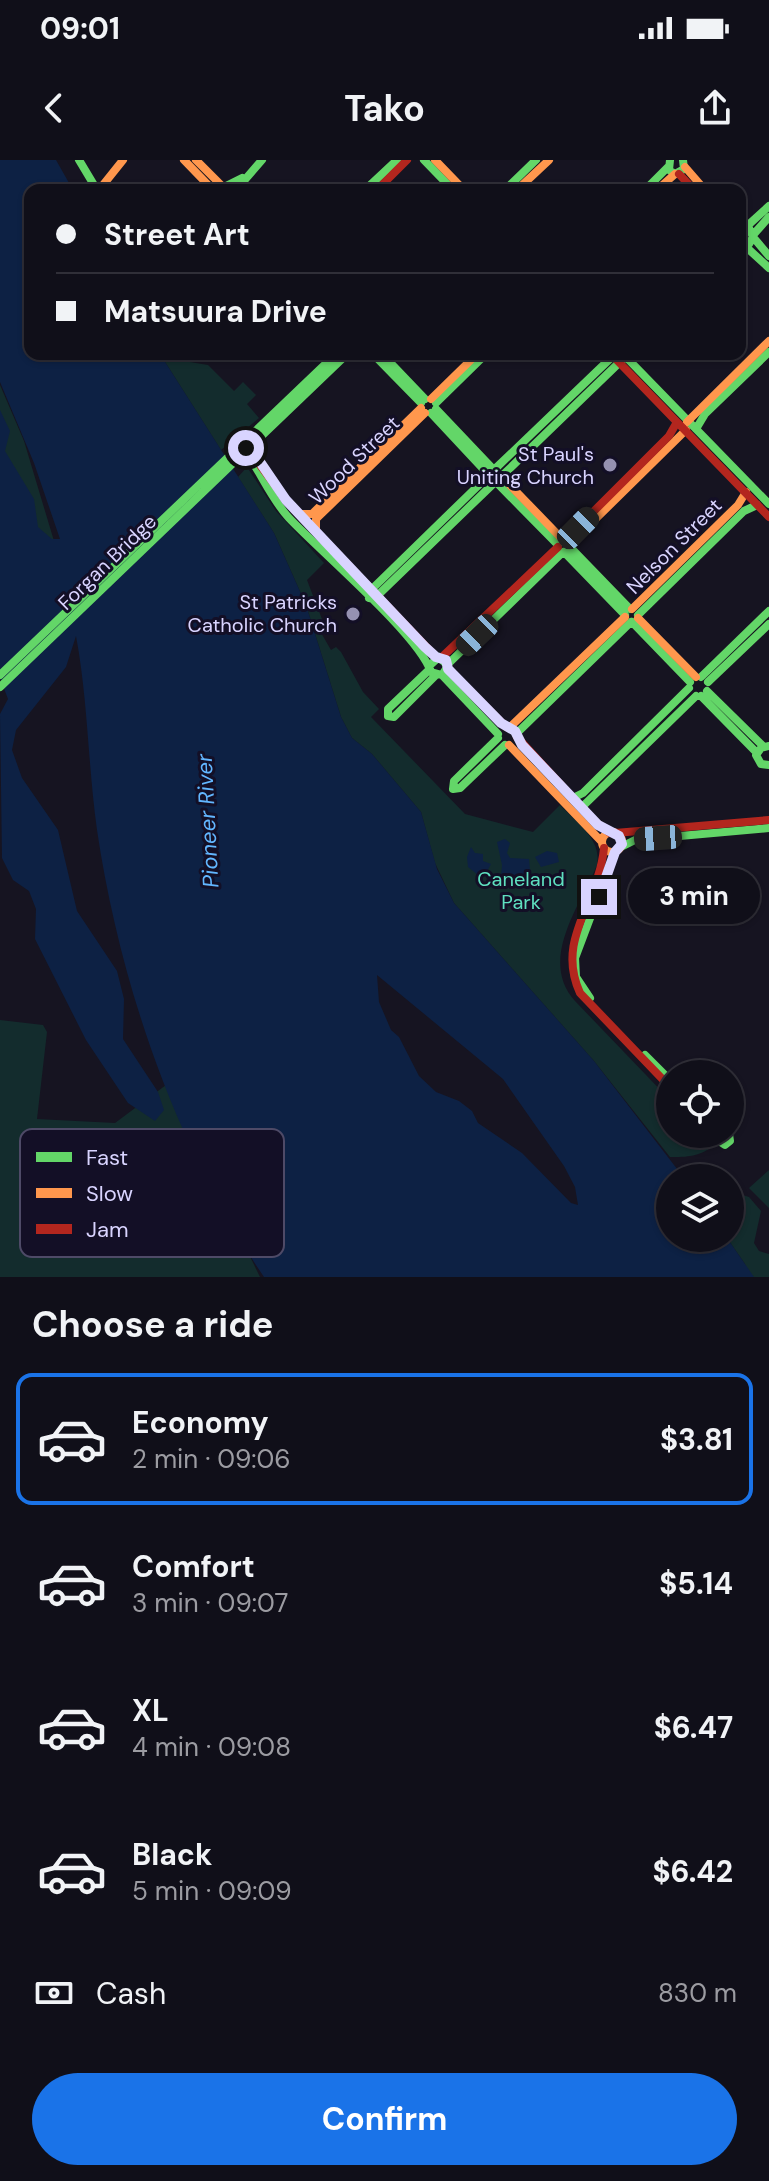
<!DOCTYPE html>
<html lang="en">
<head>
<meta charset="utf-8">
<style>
	body { margin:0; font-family:"DM Sans",sans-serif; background:#191822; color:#f1f3f6; height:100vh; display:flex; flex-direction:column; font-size:30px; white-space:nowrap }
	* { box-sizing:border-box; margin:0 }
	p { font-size:26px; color:#9c9ca2 }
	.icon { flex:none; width:44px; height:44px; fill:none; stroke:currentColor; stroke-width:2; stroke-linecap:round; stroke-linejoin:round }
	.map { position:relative; height:1117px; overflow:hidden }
	.details { display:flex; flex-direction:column; background:#100f19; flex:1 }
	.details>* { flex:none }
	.hud { position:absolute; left:24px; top:24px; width:722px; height:176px; border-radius:16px; box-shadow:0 2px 6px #0004,0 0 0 2px #302f38; display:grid; align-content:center; height:176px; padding:0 32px; background:#100f19 }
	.tools { position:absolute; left:656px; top:900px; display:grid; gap:16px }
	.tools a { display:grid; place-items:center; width:88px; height:88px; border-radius:50%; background:#100f19; box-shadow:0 2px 6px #0004,0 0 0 2px #302f38; font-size:40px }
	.end { position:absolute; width:36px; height:36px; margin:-18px; border:10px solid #d9d4ff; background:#111; box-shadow:0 0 0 4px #111 }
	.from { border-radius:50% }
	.bubble { position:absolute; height:56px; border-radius:28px; background:#100f19; box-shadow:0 2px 6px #0004,0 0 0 2px #302f38; font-size:26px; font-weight:700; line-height:56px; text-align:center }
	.car { position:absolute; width:24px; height:48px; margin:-24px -12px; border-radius:10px; box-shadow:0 0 6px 2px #0007; background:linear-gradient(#222 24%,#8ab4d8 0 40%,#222 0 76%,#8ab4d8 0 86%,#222 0) }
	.hud b { display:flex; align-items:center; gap:28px; height:76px; font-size:30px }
	.hud b+b { border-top:2px solid #302f38 }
	.hud i { width:20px; height:20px; background:#f1f3f6 }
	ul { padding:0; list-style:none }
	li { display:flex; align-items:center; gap:24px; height:132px; margin:0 16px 12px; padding:0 16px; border:4px solid transparent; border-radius:16px }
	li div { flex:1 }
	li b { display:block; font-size:30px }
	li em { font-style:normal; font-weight:700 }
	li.on { border-color:#1a73e8 }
	li>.icon { width:72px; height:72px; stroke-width:1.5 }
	h2 { padding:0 32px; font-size:36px; line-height:96px }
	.pay { display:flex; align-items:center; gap:20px; height:88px; padding:0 32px; font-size:30px }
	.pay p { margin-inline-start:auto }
	.cta { display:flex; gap:16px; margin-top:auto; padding:16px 32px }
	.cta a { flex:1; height:92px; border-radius:48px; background:#1a73e8; color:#fff; font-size:32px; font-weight:700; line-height:92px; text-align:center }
	.status { display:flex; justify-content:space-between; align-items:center; height:56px; padding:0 40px; background:#100f19; direction:ltr }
	.status svg { height:22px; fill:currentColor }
	header { display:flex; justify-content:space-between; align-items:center; height:104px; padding:0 32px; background:#100f19; font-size:36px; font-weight:700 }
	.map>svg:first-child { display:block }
	.green { fill:#132c2d }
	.water { fill:#0d2144; fill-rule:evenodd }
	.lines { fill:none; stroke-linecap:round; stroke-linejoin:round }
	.street { stroke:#4a4962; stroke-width:4 }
	.fast { stroke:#63d668; stroke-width:8 }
	.slow { stroke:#ff974d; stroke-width:8 }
	.jam { stroke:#b3261e; stroke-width:8 }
	.route { stroke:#d9d4ff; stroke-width:10 }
	.poi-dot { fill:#9591b1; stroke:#130f26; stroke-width:3 }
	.labels { text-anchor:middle; stroke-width:6; stroke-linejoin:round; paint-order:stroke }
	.poi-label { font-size:20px; fill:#d9d4ff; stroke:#130f26; text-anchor:end }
	.street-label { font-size:20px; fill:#d9d4ff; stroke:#130f26 }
	.park-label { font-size:20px; fill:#5fe0c0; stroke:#130f26 }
	.water-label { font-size:22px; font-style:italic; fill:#62b6ff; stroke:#130f26 }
	.key { fill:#130f26; stroke:#4e4a67; stroke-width:2 }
	.key-label { font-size:22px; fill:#d9d4ff }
</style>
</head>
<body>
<div class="status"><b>09:01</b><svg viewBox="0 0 49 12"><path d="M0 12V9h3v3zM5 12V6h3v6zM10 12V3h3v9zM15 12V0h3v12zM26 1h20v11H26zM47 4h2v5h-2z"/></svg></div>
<header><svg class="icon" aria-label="back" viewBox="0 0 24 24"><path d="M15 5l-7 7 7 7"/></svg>Tako<svg class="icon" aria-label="share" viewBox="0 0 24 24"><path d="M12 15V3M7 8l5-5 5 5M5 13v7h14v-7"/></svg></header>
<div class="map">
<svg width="769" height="1117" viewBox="0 0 769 1117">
	<rect width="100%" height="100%" fill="#161421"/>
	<path class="green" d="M160,194H184L190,202L208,205L234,231L243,222L256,235L247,244L259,258L221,290Z
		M0,225L24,281L60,401L0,479Z
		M247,307L276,351L324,403L307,420L325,467L320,471L331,490L336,487L341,492L363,532L379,549L371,557L465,654L533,672L560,645C577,663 602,679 597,705C580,746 538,800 575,841L670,940V974H704L714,985C700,997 687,997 670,997L594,901L454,743L435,703L421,652L372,594L352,578L341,557L306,445L274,373L238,317Z
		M0,860L43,865L47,872L37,959L115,963L166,925L260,1117H0Z
		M769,1010V1048L749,1028Z
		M730,1031L749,1037L761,1051L754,1083L759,1091L769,1094V1117H747L745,1104L727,1078H730Z"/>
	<path class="water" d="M0,0H56L73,30H30V194H160L274,373L306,445L341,557L352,578L372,594L421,652L437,709L454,743L594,901L684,1018H670V1078H727L754,1117H264C176,987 120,825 97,670C88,606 88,540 76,476L66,507L16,570L12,590L22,618L58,670L77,751L117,811L124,839L123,879L158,932L164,950L155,961L128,943L86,880L35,779L36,749L29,731L13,720L2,698L0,554L8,539L0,518V250L10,271L5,291L34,339L38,367L52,379H60L34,303L0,222ZM377,815L503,919L564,1006L575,1027L578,1045L571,1043L522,993L478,963L472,951L459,941L436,932L419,916L399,877L391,870L379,842Z
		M505,679L510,683L507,693L510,698L529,699L530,711L520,720L507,721L501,716L502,705L497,682Z
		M471,687L475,693L483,694V701L491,704L485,715H478L468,707L467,697Z
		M547,691L557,693L559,702L541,707L535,697Z"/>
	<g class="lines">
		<path class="street" d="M193,194H201"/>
		<path class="fast" d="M79,0L97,30
			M424,0L453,30
			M670,0L669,10L675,14L684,9L683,0
			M224,27L242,18
			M236,30L262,0
			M365,30L397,0
			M505,30L536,0
			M645,30L668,7
			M746,67L769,46
			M740,68H749L753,77L749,84L740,85
			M753,75L769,57
			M753,77L769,96
			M745,86L769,108
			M373,194L421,243
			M382,194L425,239
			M623,194L769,344
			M436,243L486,194
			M436,249L492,308
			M431,253L487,313
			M696,269L705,254L769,192
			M239,299L252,301C264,320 274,342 289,358C321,392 419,475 431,512L442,515L448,506L439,497L429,506
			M497,307L615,194
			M504,314L623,199
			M498,324L558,385
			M570,387L630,449
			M564,392L625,455
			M378,435L493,324
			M369,438L373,428L487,317
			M638,455L744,351L757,345
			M632,462L690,522
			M448,504L563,392
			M0,515L336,194
			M442,515L498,574
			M701,517L769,451
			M708,522L769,464
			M0,527L347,194
			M707,531L763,586
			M701,536L757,593
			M388,556L394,557L436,515
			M388,556V549L430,509
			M516,574L631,462
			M498,578L454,621L453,629L460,628L505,585
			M769,586L761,588L756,595L761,604L769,605
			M573,638L583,633L689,528
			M582,647L696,536
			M621,687L635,680L769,668
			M590,838L576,817L575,798L615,692
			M645,895L665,915
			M720,974L719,981L725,985L730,981L729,974"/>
		<path class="slow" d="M184,0L213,30
			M196,0L223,27
			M435,0L464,30
			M685,7L705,30
			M99,30L123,0
			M517,30L549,0
			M657,30L675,14
			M431,239L477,194
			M687,262L769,181
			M504,319L563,380
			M303,354H312L421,248
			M316,370V359L425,253
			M569,385L686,270
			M632,449L738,345L746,332
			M638,458L696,517
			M510,567L625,457
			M509,585L602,682
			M602 682a10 10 0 1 1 20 0a10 10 0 1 1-20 0Z"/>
		<path class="jam" d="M679,14L694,30
			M377,30L407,0
			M611,194L769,357
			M248,289L286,340L436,497
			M565,380L669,276L677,262
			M442,497L558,387
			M448,509L506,567
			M517,577L594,661L610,673
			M615,673L769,660
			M604,688C599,742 555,779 580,833L670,927"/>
	</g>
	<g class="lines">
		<path class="route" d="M246,288L256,296L286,340L425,487L436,497L446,500L448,509L501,563L515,571L522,585L598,665L619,676L622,684L615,692L599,737"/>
	</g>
	<g class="poi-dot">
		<circle cx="610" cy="305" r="8"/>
		<circle cx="353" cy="454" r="8"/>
	</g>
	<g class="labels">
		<g class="poi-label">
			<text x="594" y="301">St Paul's<tspan x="594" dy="23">Uniting Church</tspan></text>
			<text x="337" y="449">St Patricks<tspan x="337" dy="23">Catholic Church</tspan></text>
		</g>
		<g class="street-label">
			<text transform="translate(354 300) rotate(-44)" y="7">Wood Street</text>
			<text transform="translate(674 386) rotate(-45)" y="7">Nelson Street</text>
			<text transform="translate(107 402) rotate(-44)" y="7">Forgan Bridge</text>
		</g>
		<g class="park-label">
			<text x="521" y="726">Caneland<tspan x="521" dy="23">Park</tspan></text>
		</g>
		<g class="water-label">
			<text transform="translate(207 661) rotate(-93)" y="8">Pioneer River</text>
		</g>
	</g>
	<rect x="20" y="969" width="264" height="128" rx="12" class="key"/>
	<rect x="36" y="992" width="36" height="10" fill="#63d668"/>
	<rect x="36" y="1028" width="36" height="10" fill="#ff974d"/>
	<rect x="36" y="1064" width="36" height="10" fill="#b3261e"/>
	<g class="key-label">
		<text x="86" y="1005">Fast</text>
		<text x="86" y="1041">Slow</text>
		<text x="86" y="1077">Jam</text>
	</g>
</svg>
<div class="tools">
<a><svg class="icon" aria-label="locate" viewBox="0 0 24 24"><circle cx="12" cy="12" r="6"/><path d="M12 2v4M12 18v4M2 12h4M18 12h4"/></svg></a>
<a><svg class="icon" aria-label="layers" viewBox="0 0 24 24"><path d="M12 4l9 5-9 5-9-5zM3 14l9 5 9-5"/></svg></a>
</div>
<i class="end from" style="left:246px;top:288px"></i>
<i class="end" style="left:599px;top:737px"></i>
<div class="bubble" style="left:628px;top:708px;width:132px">3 min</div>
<i class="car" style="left:578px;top:368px;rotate:45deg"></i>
<i class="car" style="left:477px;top:475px;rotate:226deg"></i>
<i class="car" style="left:658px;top:678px;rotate:266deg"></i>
<div class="hud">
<b><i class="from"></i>Street Art</b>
<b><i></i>Matsuura Drive</b>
</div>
</div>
<section class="details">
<h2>Choose a ride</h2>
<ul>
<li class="on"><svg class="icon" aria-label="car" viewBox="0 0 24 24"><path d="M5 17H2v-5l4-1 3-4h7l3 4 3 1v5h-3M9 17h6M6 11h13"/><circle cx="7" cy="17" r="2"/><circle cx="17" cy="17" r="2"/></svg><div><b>Economy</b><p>2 min · 09:06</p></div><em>$3.81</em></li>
<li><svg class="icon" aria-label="car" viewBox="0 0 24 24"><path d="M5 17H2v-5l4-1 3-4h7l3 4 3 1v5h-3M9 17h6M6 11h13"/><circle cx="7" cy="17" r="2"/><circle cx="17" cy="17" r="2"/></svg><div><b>Comfort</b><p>3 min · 09:07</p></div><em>$5.14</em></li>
<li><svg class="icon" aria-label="car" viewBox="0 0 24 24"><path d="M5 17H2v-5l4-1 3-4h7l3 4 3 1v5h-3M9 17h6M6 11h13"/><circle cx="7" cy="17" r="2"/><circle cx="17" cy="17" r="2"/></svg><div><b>XL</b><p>4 min · 09:08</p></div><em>$6.47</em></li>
<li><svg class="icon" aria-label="car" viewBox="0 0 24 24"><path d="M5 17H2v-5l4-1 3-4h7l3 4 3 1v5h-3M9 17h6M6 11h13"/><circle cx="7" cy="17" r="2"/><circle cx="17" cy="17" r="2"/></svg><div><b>Black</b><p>5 min · 09:09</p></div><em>$6.42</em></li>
</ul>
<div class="pay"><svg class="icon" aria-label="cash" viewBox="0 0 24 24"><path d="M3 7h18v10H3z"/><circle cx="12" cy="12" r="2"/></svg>Cash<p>830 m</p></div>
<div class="cta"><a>Confirm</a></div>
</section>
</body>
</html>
